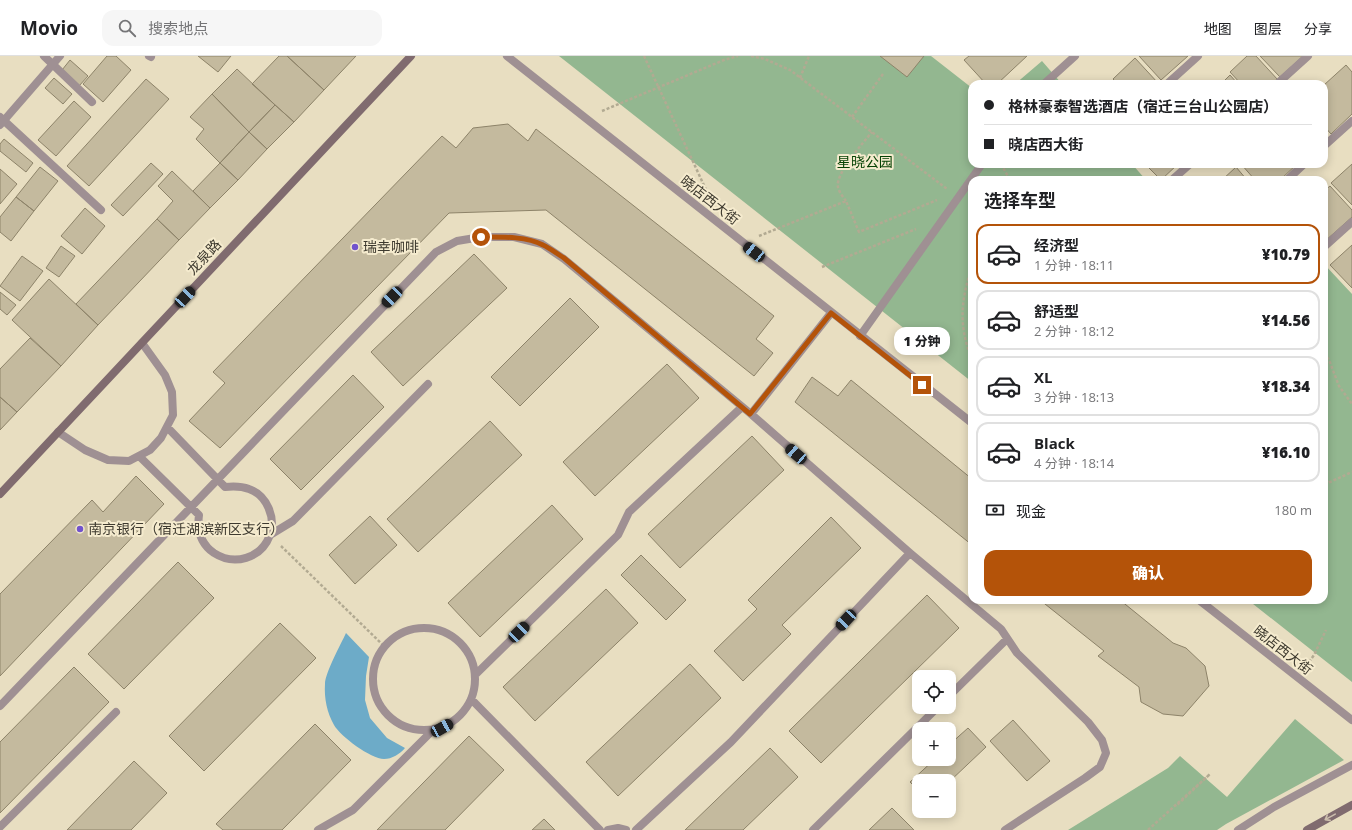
<!DOCTYPE html>
<html lang="zh">
<head>
<meta charset="utf-8">
<style>
	body { margin:0; font-family:"Open Sans","Noto Sans SC",sans-serif; background:#f6f6f6; color:#202124; height:100vh; display:flex; flex-direction:column; font-size:15px; white-space:nowrap }
	* { box-sizing:border-box; margin:0 }
	p { font-size:13px; color:#757577 }
	.icon { flex:none; width:22px; height:22px; fill:none; stroke:currentColor; stroke-width:2; stroke-linecap:round; stroke-linejoin:round }
	.map { position:relative; flex:1; overflow:hidden }
	.panel { position:absolute; left:968px; top:120px; width:360px; height:428px; display:flex; flex-direction:column; background:#fff; border-radius:12px; box-shadow:0 2px 10px #0003 }
	.panel>* { flex:none }
	.hud { position:absolute; left:968px; top:24px; width:360px; height:88px; border-radius:12px; box-shadow:0 2px 10px #0003; display:grid; align-content:center; height:88px; padding:0 16px; background:#fff }
	.buttons { position:absolute; left:912px; top:614px; display:grid; gap:8px }
	.buttons a { display:grid; place-items:center; width:44px; height:44px; border-radius:8px; background:#fff; box-shadow:0 2px 10px #0003; font-size:20px }
	.end { position:absolute; width:18px; height:18px; margin:-9px; border:5px solid #b45309; background:#fff; box-shadow:0 0 0 2px #fff }
	.from { border-radius:50% }
	.bubble { position:absolute; height:28px; border-radius:12px; background:#fff; box-shadow:0 2px 10px #0003; font-size:13px; font-weight:800; line-height:28px; text-align:center }
	.car { position:absolute; width:12px; height:24px; margin:-12px -6px; border-radius:5px; box-shadow:0 0 3px 1px #0007; background:linear-gradient(#222 24%,#8ab4d8 0 40%,#222 0 76%,#8ab4d8 0 86%,#222 0) }
	.hud b { display:flex; align-items:center; gap:14px; height:38px; font-size:15px }
	.hud b+b { border-top:1px solid #e0e0e0 }
	.hud i { width:10px; height:10px; background:#202124 }
	ul { padding:0; list-style:none }
	li { display:flex; align-items:center; gap:12px; height:60px; margin:0 8px 6px; padding:0 8px; border:2px solid #e0e0e0; border-radius:12px }
	li div { flex:1 }
	li b { display:block; font-size:15px }
	li em { font-style:normal; font-weight:800 }
	li.active { border-color:#b45309 }
	li>.icon { width:36px; height:36px; stroke-width:1.5 }
	h2 { padding:0 16px; font-size:18px; line-height:48px }
	.pay { display:flex; align-items:center; gap:10px; height:44px; padding:0 16px; font-size:15px }
	.pay p { margin-inline-start:auto }
	.button { display:flex; gap:8px; margin-top:auto; padding:8px 16px }
	.button a { flex:1; height:46px; border-radius:12px; background:#b45309; color:#fff; font-size:16px; font-weight:800; line-height:46px; text-align:center }
	header { display:flex; align-items:center; gap:24px; box-sizing:border-box; height:56px; padding:0 20px; background:#fff; border-bottom:1px solid #e0e0e0 }
	header strong { font-size:19px }
	nav { display:flex; gap:22px; margin-inline-start:auto; font-size:14px }
	.search { width:280px; height:36px; background:#f6f6f6; display:flex; align-items:center; gap:10px; box-sizing:border-box; padding:0 14px; border-radius:12px; color:#757577; font-size:15px }
	.map>svg:first-child { display:block }
	.green { fill:#93b790 }
	.water { fill:#6dabc8 }
	.building { fill:#c4ba9e; stroke:#8d8369 }
	.lines { fill:none; stroke-linecap:round; stroke-linejoin:round }
	.path { stroke:#b2aa92; stroke-width:2.5; stroke-dasharray:3 2; stroke-linecap:butt }
	.lane { stroke:#9f9093; stroke-width:8 }
	.street { stroke:#9f9093; stroke-width:8 }
	.secondary { stroke:#806b6f; stroke-width:8 }
	.oneway { stroke:#ccbead }
	.route { stroke:#b45309; stroke-width:5 }
	.poi-dot { fill:#7153cd; stroke:#f5ebce; stroke-width:1.5 }
	.labels { text-anchor:middle; stroke-width:4; stroke-linejoin:round; paint-order:stroke }
	.park-label { font-size:14px; fill:#064204; stroke:#f5ebce }
	.street-label { font-size:14px; fill:#3e3a2f; stroke:#f5ebce }
	.poi-label { font-size:14px; fill:#3e3a2f; stroke:#f5ebce; text-anchor:start }
</style>
</head>
<body>
<header>
<strong>Movio</strong>
<div class="search"><svg class="icon" aria-label="search" viewBox="0 0 24 24"><circle cx="10" cy="10" r="6"/><path d="M15 15l6 6"/></svg>搜索地点</div>
<nav><a>地图</a><a>图层</a><a>分享</a></nav>
</header>
<div class="map">
<svg width="1352" height="774" viewBox="0 0 1352 774">
	<rect width="100%" height="100%" fill="#e8dec1"/>
	<path class="green" d="M559,0H931L972,32V108H1132L1146,124H972V326Z
		M1042,5L1062,28H1015Z
		M1324,208L1352,238V626L1248,544H1324Z
		M1295,663L1344,704L1226,768L1217,774H1068L1168,712L1180,700L1227,741Z"/>
	<path class="water" d="M346,577L369,601L366,620L365,644L370,662L387,682L405,692C400,698 392,703 384,703C371,703 340,680 334,669C327,657 324,642 325,628C325,617 341,588 346,577Z"/>
	<path class="building" d="M107,0H116L131,14L103,46L83,28Z
		M198,0H231L218,16Z
		M279,0H287L324,34L294,66L252,28Z
		M287,0H356L324,34Z
		M880,0H924L907,21Z
		M969,0H1027L997,28H986L964,4Z
		M1139,0H1188L1161,24Z
		M1247,0H1256L1278,24L1273,28H1241L1230,16Z
		M1260,0H1303L1280,21Z
		M1135,2L1158,27L1157,28H1118L1113,23Z
		M70,4L88,20L79,30L62,14Z
		M1346,9L1352,16V58L1331,78L1324,70V29Z
		M237,13L275,49L249,76L212,38Z
		M1230,19L1238,28H1221Z
		M54,22L72,38L63,48L45,32Z
		M146,23L169,43L89,130L67,110Z
		M212,38L249,76L220,107L196,83L204,73L190,61Z
		M74,45L91,61L56,100L38,84Z
		M275,49L294,66L267,93L249,76Z
		M508,68L528,85L536,73L774,260L756,283L773,297L754,320L546,154L449,157L220,392L189,365L225,327L213,316L442,80L456,92L473,72Z
		M249,76L267,93L238,124L220,107Z
		M4,83L33,107L26,116L0,95V88Z
		M151,107L163,118L123,160L111,149Z
		M220,107L238,124L210,152L193,135Z
		M1145,108H1178L1161,124Z
		M1241,108H1297L1280,124H1255Z
		M1352,108V149L1331,127Z
		M40,111L58,125L34,155L16,141Z
		M1236,111L1247,124H1222Z
		M0,113L17,128L0,148Z
		M172,115L210,152L179,184L157,163L173,145L158,130Z
		M1330,130L1352,154V161L1324,186V135Z
		M16,141L34,155L11,185L0,176V161Z
		M85,152L105,170L82,198L61,180Z
		M157,163L179,184L98,269L76,248Z
		M1352,189V232L1330,209Z
		M61,190L75,200L59,221L46,212Z
		M474,198L507,232L403,330L371,296Z
		M22,200L43,215L20,245L0,230Z
		M49,223L98,269L61,310L12,264Z
		M0,236L16,249L7,259L0,253Z
		M570,242L599,271L520,350L491,321Z
		M30,282L61,310L17,356L0,341V313Z
		M667,308L699,342L595,440L563,406Z
		M353,319L384,351L301,434L270,403Z
		M812,321L838,340L851,324L972,423V489L795,346Z
		M0,341L17,356L0,374Z
		M490,365L522,399L418,496L387,463Z
		M752,380L784,414L680,512L648,478Z
		M136,420L164,448L0,620V538L92,444L103,456Z
		M552,449L583,483L480,581L448,547Z
		M370,460L397,489L355,528L329,499Z
		M831,461L861,492L782,569L791,578L743,625L714,595L757,553L748,544Z
		M641,499L686,544L666,564L621,519Z
		M178,506L214,542L124,633L88,598Z
		M606,533L638,567L535,665L503,631Z
		M927,539L959,572L821,707L789,675Z
		M1040,544H1120L1173,587L1186,592L1205,610L1209,630L1183,660L1163,658L1141,646L1139,631L1098,600L1104,595Z
		M280,567L316,602L204,715L169,680Z
		M690,608L721,642L618,740L586,706Z
		M74,611L109,646L0,757V686Z
		M1013,664L1050,705L1027,725L990,685Z
		M315,668L351,704L282,774H223L216,768Z
		M968,672L986,691L949,726V725H919V735L910,726L935,703H949V689Z
		M469,680L504,714L445,774H377Z
		M770,692L798,721L743,774H685Z
		M134,705L167,737L131,774H67Z
		M892,752L914,774H869Z
		M544,763L555,774H532Z"/>
	<g class="lines">
		<path class="path" d="M644,0L708,138
			M751,0L765,3L790,14L947,133
			M800,22L809,0
			M602,55L724,4L738,0
			M852,61L883,18
			M1001,108L1010,124
			M846,145C843,141 839,136 838,131C835,118 863,87 872,76
			M759,180L846,145L859,176L937,144
			M822,211L916,173
			M1324,297L1329,304L1339,330L1352,348
			M972,303C958,270 961,243 972,211
			M1324,419L1328,427L1352,416
			M281,490L384,590
			M1306,610L1314,599L1326,574
			M1148,774L1210,718L1176,750"/>
		<path class="lane" d="M44,0L92,46
			M149,0L151,1
			M1044,28L1075,0
			M1167,28L1198,0
			M1277,28L1308,0
			M0,61L101,154
			M1324,90L1352,65
			M1173,123L1190,108
			M1287,124L1304,108
			M1324,191L1352,166
			M860,280L982,108
			M751,358L831,257
			M58,376L85,394L108,404L129,405L150,394L161,382L173,359L172,336L165,319L142,287
			M139,400L199,459C197,474 201,488 214,497C234,510 261,503 270,479C276,462 267,439 249,433C241,430 234,430 225,431L167,371
			M270,479L293,465L428,328
			M910,497L1001,573L1017,597L1088,666L1102,684L1106,697L1100,711L1085,722L1005,774
			M373 623a51 51 0 1 1 102 0a51 51 0 1 1-102 0Z
			M475,619L618,479L629,456L742,351
			M949,640L1007,583
			M471,643L600,774
			M0,650L436,196L457,185L481,181H514L542,188L564,203L751,358L910,497L731,686L636,774
			M0,771L116,656
			M318,774L353,754L434,673
			M608,774L618,772L626,774
			M813,774L938,651
			M1238,774L1274,751L1352,709"/>
		<path class="street" d="M507,0L972,367
			M0,69L60,0
			M1199,544L1352,664"/>
		<path class="secondary" d="M0,438L411,0
			M1307,774L1352,749"/>
	</g>
	<defs><path id="oneway-shaft" d="M-6 0H5M1.5-3L5.5 0L1.5 3" fill="none" stroke-width="1.6" stroke-linecap="round" stroke-linejoin="round"/></defs>
	<use class="oneway" href="#oneway-shaft" transform="translate(1330 761) rotate(151)"/>
	<g class="lines">
		<path class="route" d="M481,181C500,181 526,180 543,189C550,192 557,198 564,202L750,358L831,257L922,329"/>
	</g>
	<g class="poi-dot">
		<circle cx="355" cy="191" r="4"/>
		<circle cx="80" cy="473" r="4"/>
	</g>
	<g class="labels">
		<g class="park-label">
			<text x="865" y="111">星晓公园</text>
		</g>
		<g class="street-label">
			<text transform="translate(710 144) rotate(38)" y="5">晓店西大街</text>
			<text transform="translate(204 201) rotate(-47)" y="5">龙泉路</text>
			<text transform="translate(1283 594) rotate(38)" y="5">晓店西大街</text>
		</g>
		<g class="poi-label">
			<text x="363" y="196">瑞幸咖啡</text>
			<text x="88" y="478">南京银行（宿迁湖滨新区支行）</text>
		</g>
	</g>
</svg>
<div class="buttons">
<a><svg class="icon" aria-label="locate" viewBox="0 0 24 24"><circle cx="12" cy="12" r="6"/><path d="M12 2v4M12 18v4M2 12h4M18 12h4"/></svg></a>
<a>+</a>
<a>−</a>
</div>
<i class="end from" style="left:481px;top:181px"></i>
<i class="end" style="left:922px;top:329px"></i>
<div class="bubble" style="left:894px;top:271px;width:56px">1 分钟</div>
<i class="car" style="left:754px;top:196px;rotate:308deg"></i>
<i class="car" style="left:185px;top:241px;rotate:43deg"></i>
<i class="car" style="left:392px;top:241px;rotate:224deg"></i>
<i class="car" style="left:796px;top:398px;rotate:311deg"></i>
<i class="car" style="left:846px;top:564px;rotate:223deg"></i>
<i class="car" style="left:519px;top:576px;rotate:46deg"></i>
<i class="car" style="left:442px;top:672px;rotate:61deg"></i>
<div class="hud">
<b><i class="from"></i>格林豪泰智选酒店（宿迁三台山公园店）</b>
<b><i></i>晓店西大街</b>
</div>
<section class="panel">
<h2>选择车型</h2>
<ul>
<li class="active"><svg class="icon" aria-label="car" viewBox="0 0 24 24"><path d="M5 17H2v-5l4-1 3-4h7l3 4 3 1v5h-3M9 17h6M6 11h13"/><circle cx="7" cy="17" r="2"/><circle cx="17" cy="17" r="2"/></svg><div><b>经济型</b><p>1 分钟 · 18:11</p></div><em>¥10.79</em></li>
<li><svg class="icon" aria-label="car" viewBox="0 0 24 24"><path d="M5 17H2v-5l4-1 3-4h7l3 4 3 1v5h-3M9 17h6M6 11h13"/><circle cx="7" cy="17" r="2"/><circle cx="17" cy="17" r="2"/></svg><div><b>舒适型</b><p>2 分钟 · 18:12</p></div><em>¥14.56</em></li>
<li><svg class="icon" aria-label="car" viewBox="0 0 24 24"><path d="M5 17H2v-5l4-1 3-4h7l3 4 3 1v5h-3M9 17h6M6 11h13"/><circle cx="7" cy="17" r="2"/><circle cx="17" cy="17" r="2"/></svg><div><b>XL</b><p>3 分钟 · 18:13</p></div><em>¥18.34</em></li>
<li><svg class="icon" aria-label="car" viewBox="0 0 24 24"><path d="M5 17H2v-5l4-1 3-4h7l3 4 3 1v5h-3M9 17h6M6 11h13"/><circle cx="7" cy="17" r="2"/><circle cx="17" cy="17" r="2"/></svg><div><b>Black</b><p>4 分钟 · 18:14</p></div><em>¥16.10</em></li>
</ul>
<div class="pay"><svg class="icon" aria-label="cash" viewBox="0 0 24 24"><path d="M3 7h18v10H3z"/><circle cx="12" cy="12" r="2"/></svg>现金<p>180 m</p></div>
<div class="button"><a>确认</a></div>
</section>
</div>
</body>
</html>
